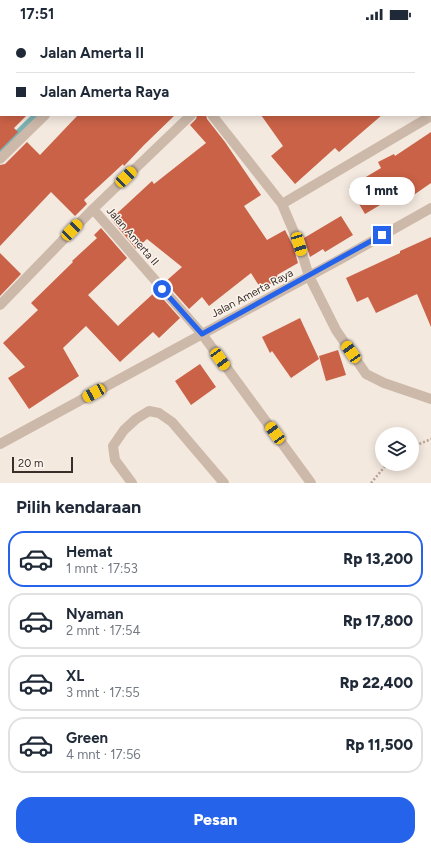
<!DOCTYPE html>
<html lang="id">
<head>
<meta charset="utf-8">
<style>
	body { margin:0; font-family:Figtree,sans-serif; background:#f6f6f7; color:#1f2937; height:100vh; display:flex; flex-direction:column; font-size:15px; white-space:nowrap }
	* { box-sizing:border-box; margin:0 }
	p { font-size:13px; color:#747a83 }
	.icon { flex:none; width:22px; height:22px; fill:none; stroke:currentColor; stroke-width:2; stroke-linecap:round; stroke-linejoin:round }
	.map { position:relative; height:455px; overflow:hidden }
	.drawer { display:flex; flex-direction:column; background:#fff; flex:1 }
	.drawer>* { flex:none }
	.hud { position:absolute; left:0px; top:0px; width:431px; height:88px; box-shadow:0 2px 10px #0003; display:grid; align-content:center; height:88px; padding:0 16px; background:#fff }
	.fabs { position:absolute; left:375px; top:399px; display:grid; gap:8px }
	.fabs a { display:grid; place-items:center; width:44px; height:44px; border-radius:50%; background:#fff; box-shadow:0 2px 10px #0003; font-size:20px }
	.scale { position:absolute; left:12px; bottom:10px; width:61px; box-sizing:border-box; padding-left:4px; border:2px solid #3a2e2a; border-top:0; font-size:11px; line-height:14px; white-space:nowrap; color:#3a2e2a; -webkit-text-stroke:3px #fbf4ec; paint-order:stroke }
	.end { position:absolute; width:18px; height:18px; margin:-9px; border:5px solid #2563eb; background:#fff; box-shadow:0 0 0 2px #fff }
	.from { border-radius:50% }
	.bubble { position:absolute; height:28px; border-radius:14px; background:#fff; box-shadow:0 2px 10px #0003; font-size:13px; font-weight:800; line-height:28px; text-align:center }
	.car { position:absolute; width:12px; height:24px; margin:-12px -6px; border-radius:5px; box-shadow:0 0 3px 1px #0007; background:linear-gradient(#f5c518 24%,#345 0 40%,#f5c518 0 76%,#345 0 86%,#f5c518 0) }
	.hud b { display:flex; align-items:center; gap:14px; height:38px; font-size:15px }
	.hud b+b { border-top:1px solid #e0e1e3 }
	.hud i { width:10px; height:10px; background:#1f2937 }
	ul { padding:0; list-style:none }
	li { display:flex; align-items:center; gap:12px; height:56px; margin:0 8px 6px; padding:0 8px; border:2px solid #e0e1e3; border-radius:16px }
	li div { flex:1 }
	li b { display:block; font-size:15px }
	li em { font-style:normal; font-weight:800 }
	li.active { border-color:#2563eb }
	li>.icon { width:36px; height:36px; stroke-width:1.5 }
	h2 { padding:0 16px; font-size:18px; line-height:48px }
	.action { display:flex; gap:8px; margin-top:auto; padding:8px 16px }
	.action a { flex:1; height:46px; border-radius:16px; background:#2563eb; color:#fff; font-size:16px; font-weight:800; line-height:46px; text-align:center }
	.status { display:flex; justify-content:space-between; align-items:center; height:28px; padding:0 20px; background:#fff; direction:ltr }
	.status svg { height:11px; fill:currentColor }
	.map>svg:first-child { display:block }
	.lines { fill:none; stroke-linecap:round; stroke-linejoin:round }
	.stream { stroke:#7db2b2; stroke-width:6 }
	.building { fill:#ca6247 }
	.path { stroke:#b9a394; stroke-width:2.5; stroke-dasharray:2 2; stroke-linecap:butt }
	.minor { stroke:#cdb9aa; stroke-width:10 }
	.route { stroke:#2563eb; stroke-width:5 }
	.labels { text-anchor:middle; stroke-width:3; stroke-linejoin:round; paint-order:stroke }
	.street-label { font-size:11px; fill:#3a2e2a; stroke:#fbf4ec }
</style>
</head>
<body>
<div class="status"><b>17:51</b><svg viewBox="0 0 49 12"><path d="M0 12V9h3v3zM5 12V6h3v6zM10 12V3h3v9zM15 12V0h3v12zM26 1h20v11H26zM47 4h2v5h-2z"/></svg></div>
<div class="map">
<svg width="431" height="455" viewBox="0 0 431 455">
	<rect width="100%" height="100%" fill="#f4e9df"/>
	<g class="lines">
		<path class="stream" d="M122,1L123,0
			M0,122L36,87"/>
	</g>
	<path class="building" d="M0,86L1,87H27L14,100L18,104L0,122Z
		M78,87H175L144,117L124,138L123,136L84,172L87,176L75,188L51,164L0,218V137L5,136L27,114L40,127Z
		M197,87H206L207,91L225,114L261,167L244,178L267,212L285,202L293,218L298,235L277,247L279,251L261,261L251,245L209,278L202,269L189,281L165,254L182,239L147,211L136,221L111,191L152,153L154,156L206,115L190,97L196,91Z
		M261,87H382L339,124L335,120L295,156L271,128L283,118Z
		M431,104V155L405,173L400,165L365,186L349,159L381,140L378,134L394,126L395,128Z
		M341,188L353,207L325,224L323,221L310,229L304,210Z
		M101,200L127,230L88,267L118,298L156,263L180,290L159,310L153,304L120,334L86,298L63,320L79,348L29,381L8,350L25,339L3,315L38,282L31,275L73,234L72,233L97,210L94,207Z
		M431,209V299L417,266L376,285L368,269L357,274L346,250L400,225V223Z
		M0,225L21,246L0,268Z
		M300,290L319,331L291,350L272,323L270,325L262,309Z
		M338,322L346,347L326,353L319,328Z
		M200,336L216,359L191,377L175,353Z"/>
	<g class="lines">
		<path class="path" d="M412,419L431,411
			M371,455L387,436"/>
		<path class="minor" d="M146,0L147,1
			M403,0V1
			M135,1L136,0
			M294,1L295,0
			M430,33L431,34
			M212,87L282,176L299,216L309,248L336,302L366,346L384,355L431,371
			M0,131L45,87
			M282,176L431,88
			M93,181L202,306L311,455
			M0,277L93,181L191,87
			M0,416L346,228L431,180
			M132,455L115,432L113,418L124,402L136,391L149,383L159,385L172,394L224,455"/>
	</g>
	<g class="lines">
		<path class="route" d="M162,261L202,306L382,207"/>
	</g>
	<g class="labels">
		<g class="street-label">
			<text transform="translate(133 208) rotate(49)" y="4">Jalan Amerta II</text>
			<text transform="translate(252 265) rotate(-28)" y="4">Jalan Amerta Raya</text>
		</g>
	</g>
</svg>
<div class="fabs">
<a><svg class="icon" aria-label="layers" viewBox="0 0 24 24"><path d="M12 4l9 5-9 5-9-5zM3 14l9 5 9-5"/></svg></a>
</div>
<div class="scale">20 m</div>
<i class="end from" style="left:162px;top:261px"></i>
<i class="end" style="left:382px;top:207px"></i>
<div class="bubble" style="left:349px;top:149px;width:66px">1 mnt</div>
<i class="car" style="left:126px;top:149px;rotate:46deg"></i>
<i class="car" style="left:72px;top:202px;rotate:44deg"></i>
<i class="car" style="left:299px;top:216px;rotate:163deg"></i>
<i class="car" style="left:351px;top:324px;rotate:325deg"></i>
<i class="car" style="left:220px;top:331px;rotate:144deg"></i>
<i class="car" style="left:94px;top:365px;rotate:241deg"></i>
<i class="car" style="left:275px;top:405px;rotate:324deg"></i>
<div class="hud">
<b><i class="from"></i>Jalan Amerta II</b>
<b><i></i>Jalan Amerta Raya</b>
</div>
</div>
<section class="drawer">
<h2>Pilih kendaraan</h2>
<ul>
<li class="active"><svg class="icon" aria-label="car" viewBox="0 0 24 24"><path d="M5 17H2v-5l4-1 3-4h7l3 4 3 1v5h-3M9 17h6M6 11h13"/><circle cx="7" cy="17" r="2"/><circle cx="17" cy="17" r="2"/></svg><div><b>Hemat</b><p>1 mnt · 17:53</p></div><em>Rp 13,200</em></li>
<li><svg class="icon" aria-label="car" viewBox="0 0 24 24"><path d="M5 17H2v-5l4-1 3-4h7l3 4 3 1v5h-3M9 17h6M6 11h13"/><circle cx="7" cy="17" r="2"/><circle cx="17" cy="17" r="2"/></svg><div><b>Nyaman</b><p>2 mnt · 17:54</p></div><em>Rp 17,800</em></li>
<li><svg class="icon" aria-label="car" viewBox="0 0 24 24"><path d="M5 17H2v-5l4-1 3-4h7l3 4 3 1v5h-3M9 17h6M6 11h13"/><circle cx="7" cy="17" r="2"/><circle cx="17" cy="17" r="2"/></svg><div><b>XL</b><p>3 mnt · 17:55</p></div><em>Rp 22,400</em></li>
<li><svg class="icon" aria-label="car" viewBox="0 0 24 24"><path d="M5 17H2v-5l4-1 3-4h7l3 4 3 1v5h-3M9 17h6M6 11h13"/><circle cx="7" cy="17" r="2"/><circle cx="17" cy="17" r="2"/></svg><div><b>Green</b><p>4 mnt · 17:56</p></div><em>Rp 11,500</em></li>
</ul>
<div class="action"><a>Pesan</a></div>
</section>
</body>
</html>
